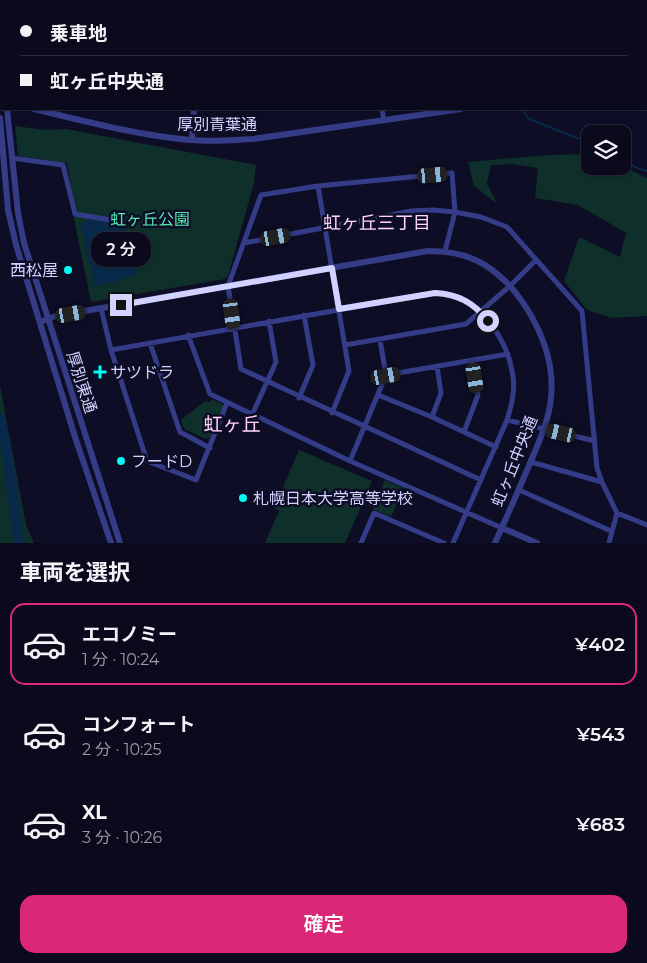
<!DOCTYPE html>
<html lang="ja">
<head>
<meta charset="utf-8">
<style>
	body { margin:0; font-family:Montserrat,"Noto Sans JP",sans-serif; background:#181829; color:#f1f3f6; height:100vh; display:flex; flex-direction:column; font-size:19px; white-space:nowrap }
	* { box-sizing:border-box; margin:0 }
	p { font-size:16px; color:#999aa3 }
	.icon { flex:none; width:28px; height:28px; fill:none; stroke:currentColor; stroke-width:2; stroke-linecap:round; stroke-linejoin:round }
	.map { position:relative; height:543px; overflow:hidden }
	.details { display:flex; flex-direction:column; background:#0a0a1c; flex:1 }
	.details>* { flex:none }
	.hud { position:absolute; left:0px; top:0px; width:648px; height:110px; box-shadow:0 1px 4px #0004,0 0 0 1px #2a2b3b; display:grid; align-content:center; height:110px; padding:0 20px; background:#0a0a1c }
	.fabs { position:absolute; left:581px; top:125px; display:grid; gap:10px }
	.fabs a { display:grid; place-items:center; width:50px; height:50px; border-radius:10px; background:#0a0a1c; box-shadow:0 1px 4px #0004,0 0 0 1px #2a2b3b; font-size:25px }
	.end { position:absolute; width:22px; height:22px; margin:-11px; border:6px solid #d1d2ff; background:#111; box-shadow:0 0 0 2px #111 }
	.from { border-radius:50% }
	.bubble { position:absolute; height:35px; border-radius:15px; background:#0a0a1c; box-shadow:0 1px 4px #0004,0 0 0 1px #2a2b3b; font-size:16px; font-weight:600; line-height:35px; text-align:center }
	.car { position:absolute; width:15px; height:30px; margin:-15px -8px; border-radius:6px; box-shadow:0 0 4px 1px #0007; background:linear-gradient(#222 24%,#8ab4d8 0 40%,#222 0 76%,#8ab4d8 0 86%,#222 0) }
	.hud b { display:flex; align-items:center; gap:18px; height:48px; font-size:19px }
	.hud b+b { border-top:1px solid #2a2b3b }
	.hud i { width:12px; height:12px; background:#f1f3f6 }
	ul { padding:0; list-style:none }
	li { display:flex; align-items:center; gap:15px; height:82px; margin:0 10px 8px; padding:0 10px; border:2px solid transparent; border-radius:15px }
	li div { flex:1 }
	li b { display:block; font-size:19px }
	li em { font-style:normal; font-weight:600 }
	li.active { border-color:#db2777 }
	li>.icon { width:45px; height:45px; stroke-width:1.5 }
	h2 { padding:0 20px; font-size:22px; line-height:60px }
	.action { display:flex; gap:10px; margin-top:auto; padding:10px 20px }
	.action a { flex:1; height:58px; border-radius:15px; background:#db2777; color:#fff; font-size:20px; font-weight:600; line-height:58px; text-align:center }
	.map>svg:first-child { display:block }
	.green { fill:#0f302a }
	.water { fill:#082949 }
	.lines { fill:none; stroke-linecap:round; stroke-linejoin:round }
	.stream { stroke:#082949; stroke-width:2 }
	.river { stroke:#082949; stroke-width:10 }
	.minor { stroke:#343c88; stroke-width:5 }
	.tertiary { stroke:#343c88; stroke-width:6 }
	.route { stroke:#d1d2ff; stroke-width:6 }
	.poi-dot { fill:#00fcf2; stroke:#0d0d25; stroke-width:2 }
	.labels { text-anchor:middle; stroke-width:5; stroke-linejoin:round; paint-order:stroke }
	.street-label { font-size:16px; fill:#d1d2ff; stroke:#0d0d25 }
	.park-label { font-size:16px; fill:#53e9af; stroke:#0d0d25 }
	.poi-label { font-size:16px; fill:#d1d2ff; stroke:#0d0d25; text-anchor:start }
	.neighbourhood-label { font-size:18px; fill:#ffd3f5; stroke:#0d0d25 }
	.quarter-label { font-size:19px; fill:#ffd3f5; stroke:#0d0d25 }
</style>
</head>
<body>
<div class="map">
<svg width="647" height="543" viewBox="0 0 647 543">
	<rect width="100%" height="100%" fill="#0d0d25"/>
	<path class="green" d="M15,126L46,130L66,129L256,165L254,183L228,276L225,279L91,302L71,204L74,203L67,163L18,156Z
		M590,154V166H622L647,178V316L612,318L587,310L564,281L579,237L620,257L626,233L578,205L535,198L538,168L513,164L491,165L487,183L497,204L474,186L468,162L548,155Z
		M0,386L26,525L34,543H0Z
		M212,399L224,405L210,438L206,439L184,429L181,420L205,401L210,402Z
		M299,450L372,481L345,543H265L279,511L274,508Z
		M385,480L403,488L391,517L373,509Z"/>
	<path class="water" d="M87,219L119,223L121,228H125L136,275L95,287L81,226Z"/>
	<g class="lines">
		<path class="stream" d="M445,0V1
			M522,109L529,119L590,143
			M622,159L637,168L647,171"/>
		<path class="river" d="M0,418L8,458L19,543"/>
		<path class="minor" d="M163,0L164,1
			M308,0L309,1
			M368,0L369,1
			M426,0L427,1
			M630,0L632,1
			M47,1V0
			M88,1L90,0
			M138,1L139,0
			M176,1V0
			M283,1L284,0
			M379,1L380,0
			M593,1L594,0
			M646,10H647
			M382,109L384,120
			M12,158L63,165L75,214L123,222
			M318,186L349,371L332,413
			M244,243L411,211L433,210L455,212L481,217L507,227L582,311L597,468L602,482
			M445,251L455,212L452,173L318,186L261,195L228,286L241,369L481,480
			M101,308L111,350L147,461L196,480L227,403
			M188,335L210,394L350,461L502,528
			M150,343L180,432L210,448
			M345,345L466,324L510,286L536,260
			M111,350L435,293C444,293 452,294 461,298C486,309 508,345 512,371C516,387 512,405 507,420L453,543
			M386,375L508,354
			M378,395L432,417L496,447
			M299,398L313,365L304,315
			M252,415L276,362L269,321
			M432,417L441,393L437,366
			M507,420L595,441
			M464,432L478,395L472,360
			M350,461L386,375L380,340
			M531,462L602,482L617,513L609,543
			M519,490L611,531
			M617,513L647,525
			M361,543L374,513L444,543"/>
		<path class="tertiary" d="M462,0L463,1
			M8,1V0
			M220,1L221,0
			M0,100L1,101
			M646,102L647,103
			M7,109L18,213L24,243L120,543
			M34,109C84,121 140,136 191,140C212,142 232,140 253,139L461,109
			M0,118L8,210L16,245L75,437L111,543
			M192,140L194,109
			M40,322L56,316L428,251C467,251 491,263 516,293C539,323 555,360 551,398C549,419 541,437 533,456C521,485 508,514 495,543
			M502,528L537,543"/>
	</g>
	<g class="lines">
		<path class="route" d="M121,305L332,268L339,309L435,293C458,294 474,303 488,321"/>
	</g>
	<g class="poi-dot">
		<circle cx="68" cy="270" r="5"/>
		<path d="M97.5 364.5h5v5h5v5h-5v5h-5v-5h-5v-5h5z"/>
		<circle cx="121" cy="461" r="5"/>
		<circle cx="243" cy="498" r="5"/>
	</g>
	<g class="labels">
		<g class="street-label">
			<text x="217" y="130">厚別青葉通</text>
			<text transform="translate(82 382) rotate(72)" y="6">厚別東通</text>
			<text transform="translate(514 461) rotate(-68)" y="6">虹ヶ丘中央通</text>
		</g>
		<g class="park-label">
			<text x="150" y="225">虹ヶ丘公園</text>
		</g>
		<g class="poi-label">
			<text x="58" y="276" text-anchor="end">西松屋</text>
			<text x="110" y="378">サツドラ</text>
			<text x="131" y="467">フードD</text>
			<text x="253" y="504">札幌日本大学高等学校</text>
		</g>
		<g class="neighbourhood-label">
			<text x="377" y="229">虹ヶ丘三丁目</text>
		</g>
		<g class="quarter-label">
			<text x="232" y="431">虹ヶ丘</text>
		</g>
	</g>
</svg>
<div class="fabs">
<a><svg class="icon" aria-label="layers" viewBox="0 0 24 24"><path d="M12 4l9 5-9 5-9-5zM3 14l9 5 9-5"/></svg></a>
</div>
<i class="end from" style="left:488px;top:321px"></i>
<i class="end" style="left:121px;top:305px"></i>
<div class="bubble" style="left:91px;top:232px;width:60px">2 分</div>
<i class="car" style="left:433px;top:175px;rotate:85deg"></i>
<i class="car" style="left:276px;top:237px;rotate:80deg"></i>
<i class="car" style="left:71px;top:314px;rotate:80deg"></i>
<i class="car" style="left:232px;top:314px;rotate:172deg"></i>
<i class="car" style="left:386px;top:376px;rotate:80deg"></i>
<i class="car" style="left:475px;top:378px;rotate:171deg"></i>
<i class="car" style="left:561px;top:433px;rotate:283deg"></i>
<div class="hud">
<b><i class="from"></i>乗車地</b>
<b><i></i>虹ヶ丘中央通</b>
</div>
</div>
<section class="details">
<h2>車両を選択</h2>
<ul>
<li class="active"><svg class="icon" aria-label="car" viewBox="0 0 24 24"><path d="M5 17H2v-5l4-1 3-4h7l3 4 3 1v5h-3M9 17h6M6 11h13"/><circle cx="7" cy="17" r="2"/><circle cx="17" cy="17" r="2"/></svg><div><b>エコノミー</b><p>1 分 · 10:24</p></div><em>¥402</em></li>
<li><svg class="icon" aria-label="car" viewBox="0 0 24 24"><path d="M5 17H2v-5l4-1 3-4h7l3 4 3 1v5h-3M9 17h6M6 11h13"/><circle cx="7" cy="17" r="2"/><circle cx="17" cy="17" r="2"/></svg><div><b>コンフォート</b><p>2 分 · 10:25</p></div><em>¥543</em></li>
<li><svg class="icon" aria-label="car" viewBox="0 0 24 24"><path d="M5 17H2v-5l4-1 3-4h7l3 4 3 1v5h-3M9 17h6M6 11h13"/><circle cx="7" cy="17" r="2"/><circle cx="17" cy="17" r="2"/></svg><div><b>XL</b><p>3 分 · 10:26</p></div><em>¥683</em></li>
</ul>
<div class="action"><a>確定</a></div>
</section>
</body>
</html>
